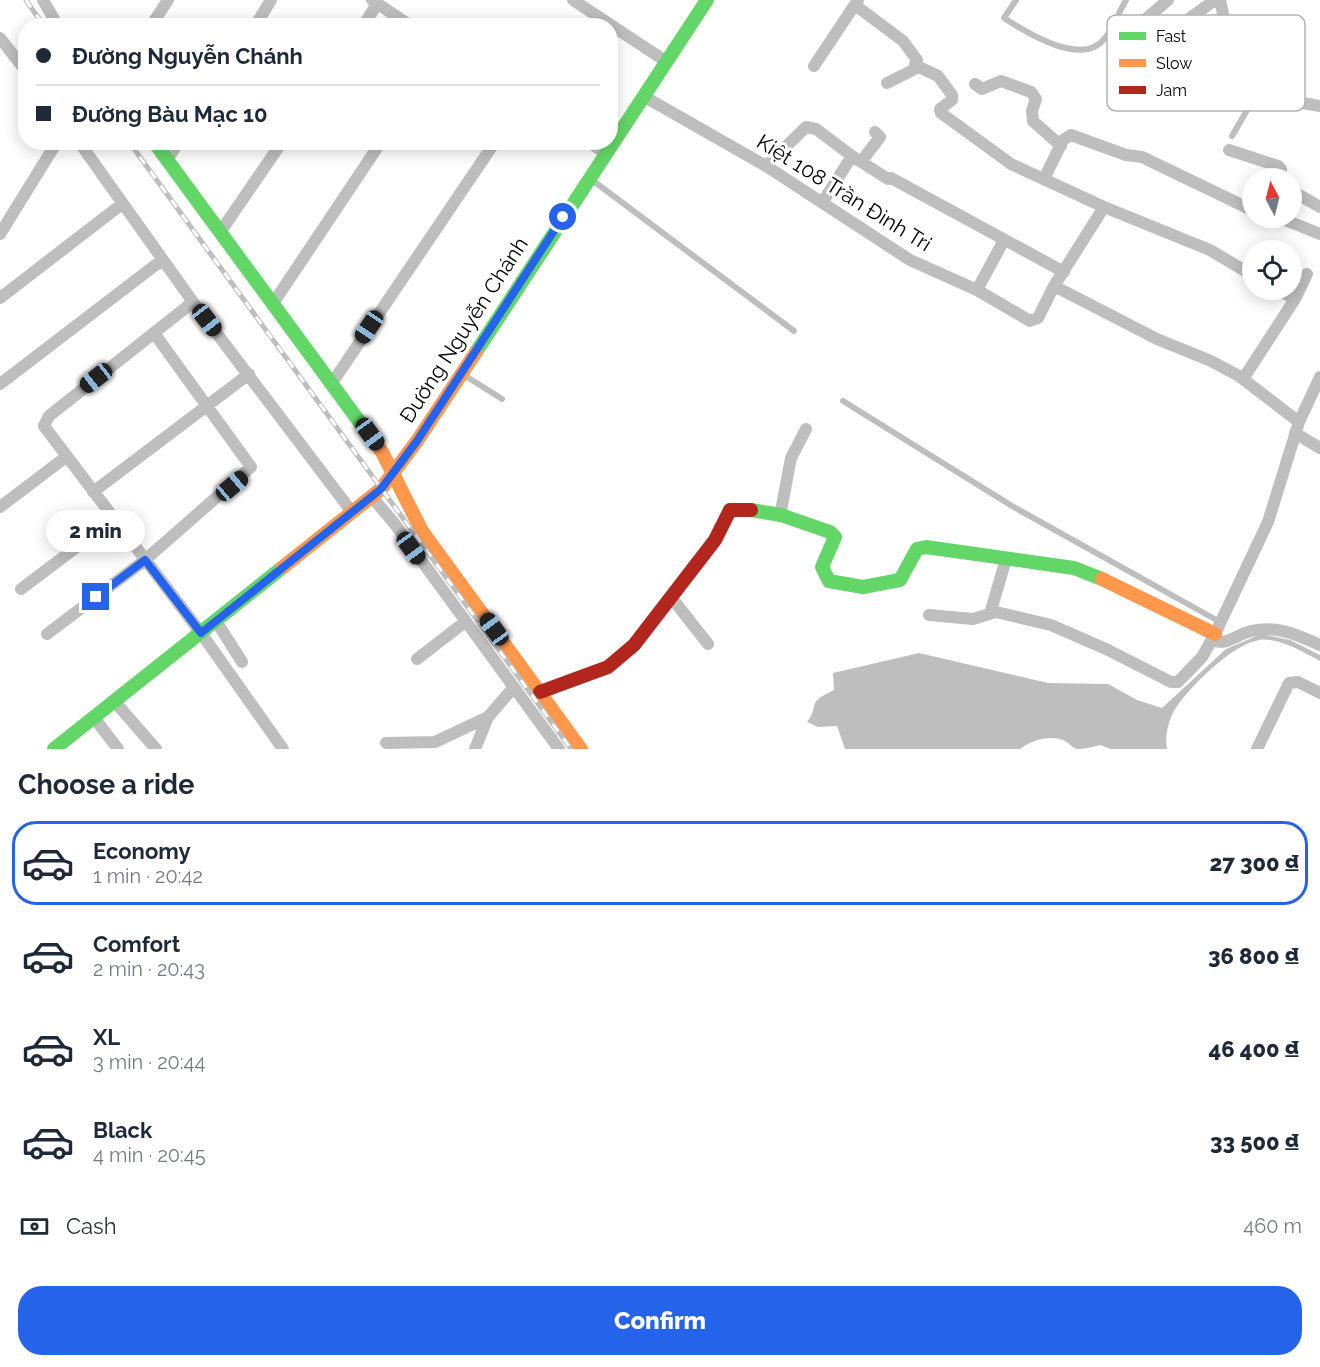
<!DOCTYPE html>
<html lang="en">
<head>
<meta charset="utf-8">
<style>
	body { margin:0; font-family:Raleway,sans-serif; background:#f2f2f3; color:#1f2937; height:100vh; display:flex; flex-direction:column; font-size:22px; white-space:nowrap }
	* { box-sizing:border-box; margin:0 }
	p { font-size:20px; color:#747a83 }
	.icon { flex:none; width:33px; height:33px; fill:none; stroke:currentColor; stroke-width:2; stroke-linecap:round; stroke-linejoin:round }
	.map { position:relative; height:749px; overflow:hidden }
	.drawer { display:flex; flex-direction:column; background:#fff; flex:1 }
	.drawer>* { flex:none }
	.banner { position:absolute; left:18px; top:18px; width:600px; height:132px; border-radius:24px; box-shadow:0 3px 15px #0003; display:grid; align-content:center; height:132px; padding:0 18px; background:#fff }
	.needle { width:39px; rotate:353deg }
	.buttons { position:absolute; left:1242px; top:168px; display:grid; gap:12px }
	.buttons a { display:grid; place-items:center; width:60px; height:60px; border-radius:50%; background:#fff; box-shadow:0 3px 15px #0003; font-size:30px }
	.end { position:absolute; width:27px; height:27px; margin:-14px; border:8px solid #2563eb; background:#fff; box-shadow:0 0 0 3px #fff }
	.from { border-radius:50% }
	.bubble { position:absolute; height:42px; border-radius:21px; background:#fff; box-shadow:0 3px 15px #0003; font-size:20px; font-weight:800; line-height:42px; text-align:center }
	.car { position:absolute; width:18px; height:36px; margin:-18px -9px; border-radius:8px; box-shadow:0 0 4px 2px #0007; background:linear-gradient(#222 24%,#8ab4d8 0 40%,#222 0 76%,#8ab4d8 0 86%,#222 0) }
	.banner b { display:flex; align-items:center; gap:21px; height:57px; font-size:22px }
	.banner b+b { border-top:2px solid #e0e1e3 }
	.banner i { width:15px; height:15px; background:#1f2937 }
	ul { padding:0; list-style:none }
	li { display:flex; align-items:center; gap:18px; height:84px; margin:0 12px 9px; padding:0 6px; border:3px solid transparent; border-radius:24px }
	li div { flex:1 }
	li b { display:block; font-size:22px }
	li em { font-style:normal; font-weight:800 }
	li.active { border-color:#2563eb }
	li>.icon { width:54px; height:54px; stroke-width:1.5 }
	h2 { padding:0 18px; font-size:27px; line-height:72px }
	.pay { display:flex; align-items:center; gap:15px; height:66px; padding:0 18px; font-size:22px }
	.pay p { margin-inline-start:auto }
	.primary-button { display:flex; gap:12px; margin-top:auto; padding:12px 18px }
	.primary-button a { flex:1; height:69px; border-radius:24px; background:#2563eb; color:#fff; font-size:24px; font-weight:800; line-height:69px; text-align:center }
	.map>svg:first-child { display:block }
	.water { fill:#bebebe }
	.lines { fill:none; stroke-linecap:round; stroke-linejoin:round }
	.lane { stroke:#bebebe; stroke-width:6 }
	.street { stroke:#bebebe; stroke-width:12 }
	.fast { stroke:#63d668; stroke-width:14 }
	.slow { stroke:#ff974d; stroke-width:14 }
	.jam { stroke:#b3261e; stroke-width:14 }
	.rail-casing { stroke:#bebebe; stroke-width:5 }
	.rail { stroke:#fff; stroke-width:3; stroke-dasharray:9; stroke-linecap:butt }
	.route { stroke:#2563eb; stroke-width:8 }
	.labels { text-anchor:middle; stroke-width:6; stroke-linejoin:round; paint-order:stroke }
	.street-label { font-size:21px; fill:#000; stroke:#fff }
	.key { fill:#fff; stroke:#b2b2b2; stroke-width:1.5 }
	.key-label { font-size:16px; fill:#000 }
</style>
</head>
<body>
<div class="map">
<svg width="1320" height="749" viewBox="0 0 1320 749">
	<rect width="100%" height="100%" fill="#fff"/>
	<path class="water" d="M1261,634L1290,640L1320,655V661C1303,652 1279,637 1259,640C1234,644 1195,682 1180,702C1170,714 1164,734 1167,749H1111L1100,745C1093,747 1084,749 1077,749C1073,748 1069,743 1065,741C1052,734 1031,740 1020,749H845L837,726L818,727L807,722C821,704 804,704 834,690L833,673L919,653L1048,683L1108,684L1137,700L1162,708L1226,649Z"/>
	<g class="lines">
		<path class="lane" d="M1016,0L1004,18C1027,33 1083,68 1105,38C1114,26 1119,12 1126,0
			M1219,93L1247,109
			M1232,136L1264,81
			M592,180L794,331
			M464,375L502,399
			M843,401L1012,506L1220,622"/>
		<path class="street" d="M43,0L58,26
			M372,0L411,26
			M573,0L667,62
			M1220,0L1225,23L1259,68L1268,87L1303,103L1320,106
			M855,5L903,41L917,60L913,70L887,83
			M1147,18L1168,0
			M151,26L168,0
			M255,26L271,0
			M363,26L377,4
			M0,38L26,71
			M814,66L858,0
			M917,66L938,76L952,95V100L940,109L941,113L1011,164L1104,207L1210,250L1252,275
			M1160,75L1143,52L1215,0
			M975,84L982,89L1001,81L1031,92L1036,99L1032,111L1033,121L1061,146
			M645,97L766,166L910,260L977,290L1030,321L1038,318L1054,286L1104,207
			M79,142L193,302L352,512
			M589,142L605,153
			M1229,150L1278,166L1281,169L1280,178
			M167,160L179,142
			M861,162L880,137L875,132
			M766,166L806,127L816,129L852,156
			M1044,179L1063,140L1071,135L1126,155L1142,157L1252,210
			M1292,191L1320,207
			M822,203L852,156L888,179L891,178L1064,272
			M1280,218L1320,234
			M221,231L282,142
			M0,234L57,142
			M1054,286L1157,339L1211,361L1239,376L1299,422
			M977,290L1004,240
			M1278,290L1295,299
			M0,298L122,204
			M193,302L49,416L44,426L201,633L283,749
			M274,302L381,142
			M1243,379L1295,299L1307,274
			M332,383L495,142
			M0,384L162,260
			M1295,433L1320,448
			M93,492L249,374
			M372,497L394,523L559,749
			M0,507L66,457
			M780,516L791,458L806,429
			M21,589L114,519
			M671,597L708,644
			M990,614L1006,559
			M929,615L973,619L996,612L1051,625L1106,649L1171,682H1178L1202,657L1215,634L1268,522L1299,422L1320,377
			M216,621L242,662
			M47,634L145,560L251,467L154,333
			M1211,640C1228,646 1235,635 1251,631C1277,625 1297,635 1320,645
			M417,659L465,622
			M115,702L156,749
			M95,719L118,749
			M386,743L435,742L488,717
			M475,749L488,717L514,687
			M1257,749L1289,683L1298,682L1320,693"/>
		<path class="fast" d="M154,142L364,428
			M476,352L707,0
			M751,510L781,515L830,532L835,537L822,567L829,581L863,587L900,580L917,549L926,547L1074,568L1102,579
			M54,749L283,567"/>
		<path class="slow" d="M364,428L382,452L422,531L581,749
			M283,567L381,489L417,441L476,352
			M1102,579L1215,634"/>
		<path class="jam" d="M540,692L608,667L634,645L715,540L730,510H751"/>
		<defs>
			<path id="rail" d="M26,0L44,26
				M129,142L571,749"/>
		</defs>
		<use href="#rail" class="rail-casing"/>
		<use href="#rail" class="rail"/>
	</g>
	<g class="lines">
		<path class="route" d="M96,597L145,560L201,633L381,489L417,441L563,217"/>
	</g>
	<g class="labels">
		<g class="street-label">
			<text transform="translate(844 193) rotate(32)" y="7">Kiệt 108 Trần Đình Tri</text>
			<text transform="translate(464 330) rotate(-57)" y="7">Đường Nguyễn Chánh</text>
		</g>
	</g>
	<rect x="1107" y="15" width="198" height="96" rx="9" class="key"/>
	<rect x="1119" y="32" width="27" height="8" fill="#63d668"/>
	<rect x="1119" y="59" width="27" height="8" fill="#ff974d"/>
	<rect x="1119" y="86" width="27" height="8" fill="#b3261e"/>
	<g class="key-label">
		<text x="1156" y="42">Fast</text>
		<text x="1156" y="69">Slow</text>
		<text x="1156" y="96">Jam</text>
	</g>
</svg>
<div class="buttons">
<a><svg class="needle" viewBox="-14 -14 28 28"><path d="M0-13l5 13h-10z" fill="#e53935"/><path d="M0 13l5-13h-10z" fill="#747a83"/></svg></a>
<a><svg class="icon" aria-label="locate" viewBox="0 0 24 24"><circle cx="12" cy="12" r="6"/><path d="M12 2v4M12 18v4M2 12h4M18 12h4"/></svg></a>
</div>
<i class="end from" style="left:563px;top:217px"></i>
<i class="end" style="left:96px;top:597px"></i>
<div class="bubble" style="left:46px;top:510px;width:99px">2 min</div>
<i class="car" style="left:207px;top:320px;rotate:142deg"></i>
<i class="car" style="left:369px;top:327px;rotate:214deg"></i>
<i class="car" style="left:96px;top:378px;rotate:232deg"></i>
<i class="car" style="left:370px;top:434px;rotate:144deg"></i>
<i class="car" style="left:232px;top:486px;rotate:50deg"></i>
<i class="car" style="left:411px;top:548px;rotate:144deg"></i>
<i class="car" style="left:494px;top:629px;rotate:324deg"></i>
<div class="banner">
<b><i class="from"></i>Đường Nguyễn Chánh</b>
<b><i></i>Đường Bàu Mạc 10</b>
</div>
</div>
<section class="drawer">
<h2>Choose a ride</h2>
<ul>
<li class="active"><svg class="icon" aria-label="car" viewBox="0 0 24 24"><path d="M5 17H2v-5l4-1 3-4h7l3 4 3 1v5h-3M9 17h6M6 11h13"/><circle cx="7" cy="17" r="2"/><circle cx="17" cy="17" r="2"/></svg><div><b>Economy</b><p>1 min · 20:42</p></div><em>27 300 ₫</em></li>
<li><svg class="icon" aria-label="car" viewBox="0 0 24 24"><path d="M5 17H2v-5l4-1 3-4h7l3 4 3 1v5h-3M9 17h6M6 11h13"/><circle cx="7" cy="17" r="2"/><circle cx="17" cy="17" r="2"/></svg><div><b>Comfort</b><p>2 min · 20:43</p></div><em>36 800 ₫</em></li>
<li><svg class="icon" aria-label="car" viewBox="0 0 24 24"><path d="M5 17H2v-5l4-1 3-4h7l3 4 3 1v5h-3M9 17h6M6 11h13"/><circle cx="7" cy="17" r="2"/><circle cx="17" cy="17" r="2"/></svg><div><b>XL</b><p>3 min · 20:44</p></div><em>46 400 ₫</em></li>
<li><svg class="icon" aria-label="car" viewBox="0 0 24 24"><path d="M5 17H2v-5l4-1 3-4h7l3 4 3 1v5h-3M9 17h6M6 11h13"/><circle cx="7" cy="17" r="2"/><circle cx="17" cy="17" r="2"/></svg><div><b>Black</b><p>4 min · 20:45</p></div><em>33 500 ₫</em></li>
</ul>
<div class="pay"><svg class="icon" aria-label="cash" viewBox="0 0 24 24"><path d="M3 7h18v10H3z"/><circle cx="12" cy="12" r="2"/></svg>Cash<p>460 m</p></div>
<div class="primary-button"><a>Confirm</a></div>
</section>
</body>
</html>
